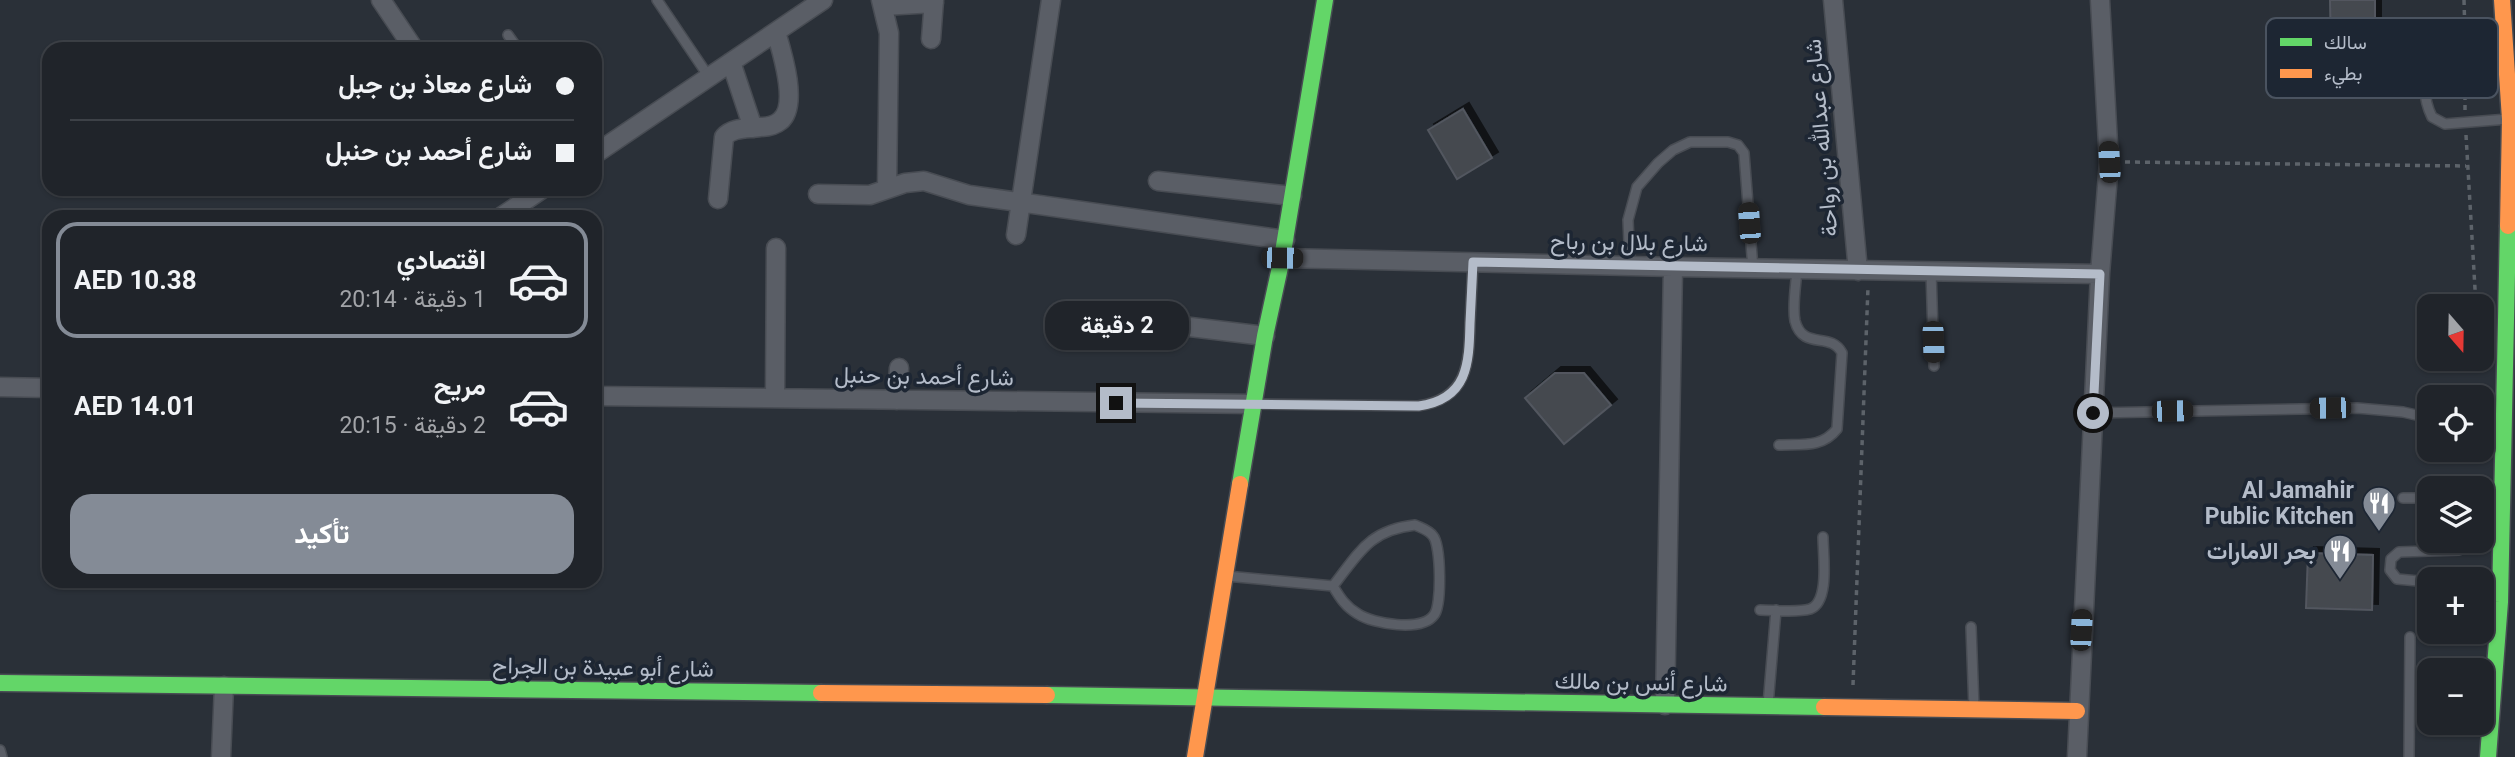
<!DOCTYPE html>
<html lang="ar">
<head>
<meta charset="utf-8">
<style>
	body { margin:0; font-family:Roboto,Vazirmatn,sans-serif; background:#282c32; color:#f1f3f6; direction:rtl; height:100vh; display:flex; flex-direction:column; font-size:26px; white-space:nowrap }
	* { box-sizing:border-box; margin:0 }
	p { font-size:23px; color:#a2a4a8 }
	.icon { flex:none; width:38px; height:38px; fill:none; stroke:currentColor; stroke-width:2; stroke-linecap:round; stroke-linejoin:round }
	.map { position:relative; flex:1; overflow:hidden; direction:ltr }
	.panel { position:absolute; left:42px; top:210px; width:560px; height:378px; display:flex; flex-direction:column; background:#20242a; border-radius:21px; box-shadow:0 2px 5px #0004,0 0 0 2px #3d4147; direction:rtl }
	.panel>* { flex:none }
	.top-card { position:absolute; left:42px; top:42px; width:560px; height:154px; border-radius:21px; box-shadow:0 2px 5px #0004,0 0 0 2px #3d4147; direction:rtl; display:grid; align-content:center; height:154px; padding:0 28px; background:#20242a }
	.needle { width:46px; rotate:160deg }
	.buttons { position:absolute; left:2417px; top:294px; display:grid; gap:14px }
	.buttons a { display:grid; place-items:center; width:77px; height:77px; border-radius:14px; background:#20242a; box-shadow:0 2px 5px #0004,0 0 0 2px #3d4147; font-size:35px }
	.end { position:absolute; width:32px; height:32px; margin:-16px; border:9px solid #b4bcc9; background:#111; box-shadow:0 0 0 4px #111 }
	.from { border-radius:50% }
	.bubble { position:absolute; height:49px; border-radius:21px; background:#20242a; box-shadow:0 2px 5px #0004,0 0 0 2px #3d4147; font-size:23px; font-weight:700; line-height:49px; text-align:center; direction:rtl }
	.car { position:absolute; width:21px; height:42px; margin:-21px -10px; border-radius:9px; box-shadow:0 0 5px 2px #0007; background:linear-gradient(#222 24%,#8ab4d8 0 40%,#222 0 76%,#8ab4d8 0 86%,#222 0) }
	.top-card b { display:flex; align-items:center; gap:24px; height:66px; font-size:26px }
	.top-card b+b { border-top:2px solid #3d4147 }
	.top-card i { width:18px; height:18px; background:#f1f3f6 }
	ul { padding:12px 0 0; list-style:none }
	li { display:flex; align-items:center; gap:21px; height:116px; margin:0 14px 10px; padding:0 14px; border:4px solid transparent; border-radius:21px }
	li div { flex:1 }
	li b { display:block; font-size:26px }
	li em { font-style:normal; font-weight:700 }
	li.on { border-color:#848b96 }
	li>.icon { width:63px; height:63px; stroke-width:1.5 }
	.action { display:flex; gap:14px; margin-top:auto; padding:14px 28px }
	.action a { flex:1; height:80px; border-radius:21px; background:#848b96; color:#fff; font-size:28px; font-weight:700; line-height:80px; text-align:center }
	.map>svg:first-child { display:block }
	.building { fill:#444950; stroke:#52575f; stroke-width:2; filter:url(#shadow) }
	.lines { fill:none; stroke-linecap:round; stroke-linejoin:round }
	.lane-casing { stroke:#484c53; stroke-width:12 }
	.street-casing { stroke:#484c53; stroke-width:21 }
	.fast-casing { stroke:#484c53; stroke-width:19 }
	.slow-casing { stroke:#484c53; stroke-width:19 }
	.path { stroke:#5d636a; stroke-width:3.5; stroke-dasharray:5 5; stroke-linecap:butt }
	.lane { stroke:#5a5e66; stroke-width:9 }
	.street { stroke:#5a5e66; stroke-width:18 }
	.fast { stroke:#63d668; stroke-width:16 }
	.slow { stroke:#ff974d; stroke-width:16 }
	.route { stroke:#b4bcc9; stroke-width:9 }
	.labels { text-anchor:middle; stroke-width:7; stroke-linejoin:round; paint-order:stroke }
	.street-label { font-size:23px; fill:#b4bcc9; stroke:#1d2633 }
	.poi-label { font-size:23px; font-weight:bold; fill:#b4bcc9; stroke:#1d2633; text-anchor:end }
	.key { fill:#1d2633; stroke:#4a5360; stroke-width:2 }
	.key-label { font-size:19px; fill:#b4bcc9 }
</style>
</head>
<body>
<div class="map">
<svg width="2515" height="757" viewBox="0 0 2515 757">
	<defs>
		<filter id="shadow"><feDropShadow dx="6" dy="-6" stdDeviation="0" flood-color="#0009"/></filter>
	</defs>
	<rect width="100%" height="100%" fill="#2a3038"/>
	<path class="building" d="M2330,0H2375V52H2331Z
		M1463,109L1492,158L1457,179L1428,130Z
		M1555,373H1584L1611,405L1564,444L1525,398Z
		M2308,553L2373,555L2372,610L2306,608Z"/>
	<g class="lines">
		<defs>
			<path id="lane" d="M657,0L709,77
				M508,35L518,49
				M2504,50L2445,52C2420,60 2422,97 2432,117L2445,124L2508,119
				M1630,266L1628,220L1637,187L1658,163L1673,150L1690,142H1728L1738,145L1744,153L1753,269
				M1931,271L1934,366
				M1255,404L1418,406C1468,399 1469,363 1470,323C1471,303 1472,282 1473,262
				M2093,413L2357,408L2403,412L2429,418
				M2482,436L2500,442
				M1779,445C1802,444 1822,448 1837,429L1842,353C1831,331 1803,351 1795,321C1792,306 1796,285 1797,269
				M2403,498H2429
				M2482,498H2500
				M1415,525C1421,528 1429,530 1433,536C1441,545 1442,606 1434,615C1422,632 1373,624 1358,614C1346,607 1340,598 1333,586C1359,553 1369,530 1415,525Z
				M1226,576L1333,586
				M2429,582L2397,579L2390,570L2391,559L2399,552L2459,550L2496,536
				M1760,610C1775,610 1796,613 1810,609C1830,602 1823,555 1823,537
				M1971,627L1974,709
				M1768,705L1776,610
				M0,750L2,757
				M2409,757L2410,637"/>
			<path id="street" d="M381,0L414,49
				M881,0L889,33L887,189
				M1833,0L1858,271
				M883,6L934,3
				M931,39L934,0
				M731,62L753,128
				M595,154L823,0
				M1158,181L1292,196
				M818,194L870,195L905,183L924,181L969,195L1285,240
				M718,199L724,137C733,127 747,129 760,127C767,127 774,126 780,121C799,106 782,52 776,32
				M501,217L542,189
				M1016,235L1051,0
				M1282,258L1673,267L2100,274
				M1132,320L1265,336
				M0,387L49,388
				M595,396L1253,404
				M775,398L776,248
				M897,400L899,368
				M1665,705L1673,267
				M221,757L224,686
				M2077,757L2100,274L2109,162L2100,0"/>
			<path id="fast" d="M1240,484L1265,336L1282,258L1325,0
				M0,683L821,693
				M1047,695L1824,707
				M2488,757L2500,602L2508,226"/>
			<path id="slow" d="M2502,0L2510,119L2508,226
				M821,693L1047,695
				M1824,707L2077,711
				M1195,757L1240,484"/>
		</defs>
		<use href="#lane" class="lane-casing"/>
		<use href="#street" class="street-casing"/>
		<use href="#fast" class="fast-casing"/>
		<use href="#slow" class="slow-casing"/>
		<path class="path" d="M2464,0L2465,36
			M2465,65V110
			M2466,135L2476,306
			M2125,162L2466,166
			M1853,685L1868,287"/>
		<use href="#lane" class="lane"/>
		<use href="#street" class="street"/>
		<use href="#fast" class="fast"/>
		<use href="#slow" class="slow"/>
	</g>
	<g class="lines">
		<path class="route" d="M1116,403L1419,406C1468,399 1469,364 1470,323C1471,303 1472,282 1473,262L2100,274L2093,413"/>
	</g>
	<defs>
		<symbol id="restaurant-pin" viewBox="-11 -11 22 30"><path d="M0 17L-7.5 6A9.5 9.5 0 1 1 7.5 6Z" fill="#848b96" stroke="#1d2633"/><path d="M-5-6h1v4h1v-4h1v4h1v-4h1v5L-1.5 .5V6h-2V.5L-5-1ZM5-6V6H3V1.5H1.5Q1.5-4 5-6Z" fill="#fff"/></symbol>
	</defs>
	<g fill-rule="evenodd">
		<use href="#restaurant-pin" x="2360" y="484" width="38" height="52"/>
		<use href="#restaurant-pin" x="2321" y="532" width="38" height="52"/>
	</g>
	<g class="labels">
		<g class="street-label">
			<text transform="translate(1821 138) rotate(-95)" y="8">شارع عبدالله بن رواحة</text>
			<text transform="translate(1629 242) rotate(1)" y="8">شارع بلال بن رباح</text>
			<text transform="translate(924 376) rotate(1)" y="8">شارع أحمد بن حنبل</text>
			<text transform="translate(603 667) rotate(1)" y="8">شارع أبو عبيدة بن الجراح</text>
			<text transform="translate(1641 682) rotate(1)" y="8">شارع أنس بن مالك</text>
		</g>
		<g class="poi-label">
			<text x="2354" y="498">Al Jamahir<tspan x="2354" dy="26">Public Kitchen</tspan></text>
			<text x="2316" y="559">بحر الامارات</text>
		</g>
	</g>
	<rect x="2266" y="18" width="232" height="80" rx="10" class="key"/>
	<rect x="2280" y="38" width="32" height="8" fill="#63d668"/>
	<rect x="2280" y="69" width="32" height="9" fill="#ff974d"/>
	<g class="key-label">
		<text x="2324" y="49">سالك</text>
		<text x="2324" y="80">بطيء</text>
	</g>
</svg>
<div class="buttons">
<a><svg class="needle" viewBox="-14 -14 28 28"><path d="M0-13l5 13h-10z" fill="#e53935"/><path d="M0 13l5-13h-10z" fill="#a2a4a8"/></svg></a>
<a><svg class="icon" aria-label="locate" viewBox="0 0 24 24"><circle cx="12" cy="12" r="6"/><path d="M12 2v4M12 18v4M2 12h4M18 12h4"/></svg></a>
<a><svg class="icon" aria-label="layers" viewBox="0 0 24 24"><path d="M12 4l9 5-9 5-9-5zM3 14l9 5 9-5"/></svg></a>
<a>+</a>
<a>−</a>
</div>
<i class="end from" style="left:2093px;top:413px"></i>
<i class="end" style="left:1116px;top:403px"></i>
<div class="bubble" style="left:1045px;top:301px;width:144px">2 دقيقة</div>
<i class="car" style="left:2109px;top:162px;rotate:357deg"></i>
<i class="car" style="left:1749px;top:223px;rotate:356deg"></i>
<i class="car" style="left:1282px;top:258px;rotate:91deg"></i>
<i class="car" style="left:1933px;top:342px;rotate:178deg"></i>
<i class="car" style="left:2330px;top:408px;rotate:269deg"></i>
<i class="car" style="left:2172px;top:411px;rotate:89deg"></i>
<i class="car" style="left:2081px;top:630px;rotate:3deg"></i>
<div class="top-card">
<b><i class="from"></i>شارع معاذ بن جبل</b>
<b><i></i>شارع أحمد بن حنبل</b>
</div>
<section class="panel">
<ul>
<li class="on"><svg class="icon" aria-label="car" viewBox="0 0 24 24"><path d="M5 17H2v-5l4-1 3-4h7l3 4 3 1v5h-3M9 17h6M6 11h13"/><circle cx="7" cy="17" r="2"/><circle cx="17" cy="17" r="2"/></svg><div><b>اقتصادي</b><p>1 دقيقة · 20:14</p></div><em>AED 10.38</em></li>
<li><svg class="icon" aria-label="car" viewBox="0 0 24 24"><path d="M5 17H2v-5l4-1 3-4h7l3 4 3 1v5h-3M9 17h6M6 11h13"/><circle cx="7" cy="17" r="2"/><circle cx="17" cy="17" r="2"/></svg><div><b>مريح</b><p>2 دقيقة · 20:15</p></div><em>AED 14.01</em></li>
</ul>
<div class="action"><a>تأكيد</a></div>
</section>
</div>
</body>
</html>
